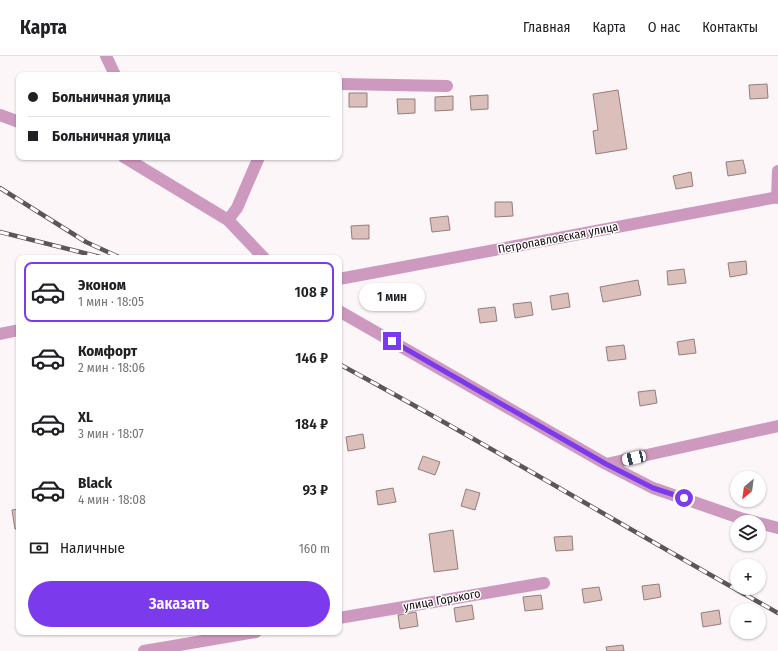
<!DOCTYPE html>
<html lang="ru">
<head>
<meta charset="utf-8">
<style>
	body { margin:0; font-family:"Fira Sans Condensed",sans-serif; background:#f6f6f6; color:#202124; height:100vh; display:flex; flex-direction:column; font-size:15px; white-space:nowrap }
	* { box-sizing:border-box; margin:0 }
	p { font-size:13px; color:#757577 }
	.icon { flex:none; width:22px; height:22px; fill:none; stroke:currentColor; stroke-width:2; stroke-linecap:round; stroke-linejoin:round }
	.map { position:relative; flex:1; overflow:hidden }
	.panel { position:absolute; left:16px; top:199px; width:326px; height:380px; display:flex; flex-direction:column; background:#fff; border-radius:8px; box-shadow:0 1px 3px #0004 }
	.panel>* { flex:none }
	.guide { position:absolute; left:16px; top:16px; width:326px; height:88px; border-radius:8px; box-shadow:0 1px 3px #0004; display:grid; align-content:center; height:88px; padding:0 12px; background:#fff }
	.needle { width:26px; rotate:209deg }
	.buttons { position:absolute; left:730px; top:415px; display:grid; gap:8px }
	.buttons a { display:grid; place-items:center; width:36px; height:36px; border-radius:50%; background:#fff; box-shadow:0 1px 3px #0004; font-size:20px }
	.end { position:absolute; width:18px; height:18px; margin:-9px; border:5px solid #7c3aed; background:#fff; box-shadow:0 0 0 2px #fff }
	.from { border-radius:50% }
	.bubble { position:absolute; height:28px; border-radius:14px; background:#fff; box-shadow:0 1px 3px #0004; font-size:13px; font-weight:600; line-height:28px; text-align:center }
	.car { position:absolute; width:12px; height:24px; margin:-12px -6px; border-radius:5px; box-shadow:0 0 3px 1px #0007; background:linear-gradient(#fff 24%,#345 0 40%,#fff 0 76%,#345 0 86%,#fff 0) }
	.guide b { display:flex; align-items:center; gap:14px; height:38px; font-size:15px }
	.guide b+b { border-top:1px solid #e0e0e0 }
	.guide i { width:10px; height:10px; background:#202124 }
	ul { padding:7px 0 0; list-style:none }
	li { display:flex; align-items:center; gap:12px; height:60px; margin:0 8px 6px; padding:0 4px; border:2px solid transparent; border-radius:8px }
	li div { flex:1 }
	li b { display:block; font-size:15px }
	li em { font-style:normal; font-weight:600 }
	li.active { border-color:#7c3aed }
	li>.icon { width:36px; height:36px; stroke-width:1.5 }
	.pay { display:flex; align-items:center; gap:10px; height:44px; padding:0 12px; font-size:15px }
	.pay p { margin-inline-start:auto }
	.cta { display:flex; gap:8px; margin-top:auto; padding:8px 12px }
	.cta a { flex:1; height:46px; border-radius:24px; background:#7c3aed; color:#fff; font-size:16px; font-weight:600; line-height:46px; text-align:center }
	header { display:flex; align-items:center; gap:24px; box-sizing:border-box; height:56px; padding:0 20px; background:#fff; border-bottom:1px solid #e0e0e0 }
	header strong { font-size:19px }
	nav { display:flex; gap:22px; margin-inline-start:auto; font-size:14px }
	.map>svg:first-child { display:block }
	.building { fill:#dabfbb; stroke:#967d79 }
	.lines { fill:none; stroke-linecap:round; stroke-linejoin:round }
	.minor { stroke:#ce99bf; stroke-width:12 }
	.rail-casing { stroke:#5d5557; stroke-width:4.5 }
	.rail { stroke:#fff; stroke-width:3; stroke-dasharray:9; stroke-linecap:butt }
	.route { stroke:#7c3aed; stroke-width:5 }
	.labels { text-anchor:middle; stroke-width:3; stroke-linejoin:round; paint-order:stroke }
	.street-label { font-size:12px; fill:#140b0d; stroke:#fff }
</style>
</head>
<body>
<header>
<strong>Карта</strong>
<nav><a>Главная</a><a>Карта</a><a>О нас</a><a>Контакты</a></nav>
</header>
<div class="map">
<svg width="778" height="595" viewBox="0 0 778 595">
	<rect width="100%" height="100%" fill="#fcf6f8"/>
	<path class="building" d="M767,28L768,42L750,43L749,29Z
		M618,34L627,93L596,98L593,75L598,74L593,38Z
		M349,37H367V51H349Z
		M488,39V53L471,54L470,40Z
		M453,40V54L435,55V41Z
		M397,43H415V57L398,58Z
		M743,104L746,117L728,120L726,106Z
		M691,116L693,130L676,133L673,120Z
		M495,146H512L513,160L495,161Z
		M448,160L450,174L432,176L430,162Z
		M369,169V183H352L351,170Z
		M746,205L747,218L730,221L728,207Z
		M684,213L686,227L668,229L667,215Z
		M638,224L641,239L603,246L600,231Z
		M568,237L570,251L552,254L550,240Z
		M531,246L533,259L515,262L513,248Z
		M495,251L497,265L480,267L478,253Z
		M694,283L696,297L679,299L677,286Z
		M624,289L626,303L608,305L606,291Z
		M655,334L657,347L640,350L638,336Z
		M363,378L365,392L348,395L346,381Z
		M423,400L440,406L435,419L418,413Z
		M393,432L396,446L378,449L376,435Z
		M466,433L480,437L475,454L461,450Z
		M19,453V473H15L12,454Z
		M453,474L458,513L434,516L429,478Z
		M572,480L573,494L556,495L554,481Z
		M659,528L661,541L644,544L642,530Z
		M599,531L602,544L584,547L582,533Z
		M541,539L543,553L525,555L523,541Z
		M472,549L474,563L456,566L454,552Z
		M719,554L721,568L703,571L701,557Z
		M416,556L418,570L400,573L398,559Z
		M623,589L624,595H607L606,591Z"/>
	<g class="lines">
		<path class="minor" d="M106,0L115,19
			M339,28L447,30
			M0,59L19,66
			M124,101L228,164L264,202
			M777,142L778,115
			M228,164L237,152L259,101
			M339,223L778,141
			M339,255L606,408L653,432L740,462L756,466
			M0,278L19,274
			M606,408L778,370
			M759,467L778,472
			M339,562L544,527
			M144,595L256,576"/>
		<defs>
			<path id="rail" d="M0,132L86,186L121,202
				M0,176L104,202
				M339,308C487,388 631,475 778,557"/>
		</defs>
		<use href="#rail" class="rail-casing"/>
		<use href="#rail" class="rail"/>
	</g>
	<g class="lines">
		<path class="route" d="M392,285L606,408L653,432L684,442"/>
	</g>
	<g class="labels">
		<g class="street-label">
			<text transform="translate(558 182) rotate(-11)" y="4">Петропавловская улица</text>
			<text transform="translate(442 544) rotate(-10)" y="4">улица Горького</text>
		</g>
	</g>
</svg>
<div class="buttons">
<a><svg class="needle" viewBox="-14 -14 28 28"><path d="M0-13l5 13h-10z" fill="#e53935"/><path d="M0 13l5-13h-10z" fill="#757577"/></svg></a>
<a><svg class="icon" aria-label="layers" viewBox="0 0 24 24"><path d="M12 4l9 5-9 5-9-5zM3 14l9 5 9-5"/></svg></a>
<a>+</a>
<a>−</a>
</div>
<i class="end from" style="left:684px;top:442px"></i>
<i class="end" style="left:392px;top:285px"></i>
<div class="bubble" style="left:359px;top:227px;width:66px">1 мин</div>
<i class="car" style="left:634px;top:402px;rotate:257deg"></i>
<div class="guide">
<b><i class="from"></i>Больничная улица</b>
<b><i></i>Больничная улица</b>
</div>
<section class="panel">
<ul>
<li class="active"><svg class="icon" aria-label="car" viewBox="0 0 24 24"><path d="M5 17H2v-5l4-1 3-4h7l3 4 3 1v5h-3M9 17h6M6 11h13"/><circle cx="7" cy="17" r="2"/><circle cx="17" cy="17" r="2"/></svg><div><b>Эконом</b><p>1 мин · 18:05</p></div><em>108 ₽</em></li>
<li><svg class="icon" aria-label="car" viewBox="0 0 24 24"><path d="M5 17H2v-5l4-1 3-4h7l3 4 3 1v5h-3M9 17h6M6 11h13"/><circle cx="7" cy="17" r="2"/><circle cx="17" cy="17" r="2"/></svg><div><b>Комфорт</b><p>2 мин · 18:06</p></div><em>146 ₽</em></li>
<li><svg class="icon" aria-label="car" viewBox="0 0 24 24"><path d="M5 17H2v-5l4-1 3-4h7l3 4 3 1v5h-3M9 17h6M6 11h13"/><circle cx="7" cy="17" r="2"/><circle cx="17" cy="17" r="2"/></svg><div><b>XL</b><p>3 мин · 18:07</p></div><em>184 ₽</em></li>
<li><svg class="icon" aria-label="car" viewBox="0 0 24 24"><path d="M5 17H2v-5l4-1 3-4h7l3 4 3 1v5h-3M9 17h6M6 11h13"/><circle cx="7" cy="17" r="2"/><circle cx="17" cy="17" r="2"/></svg><div><b>Black</b><p>4 мин · 18:08</p></div><em>93 ₽</em></li>
</ul>
<div class="pay"><svg class="icon" aria-label="cash" viewBox="0 0 24 24"><path d="M3 7h18v10H3z"/><circle cx="12" cy="12" r="2"/></svg>Наличные<p>160 m</p></div>
<div class="cta"><a>Заказать</a></div>
</section>
</div>
</body>
</html>
